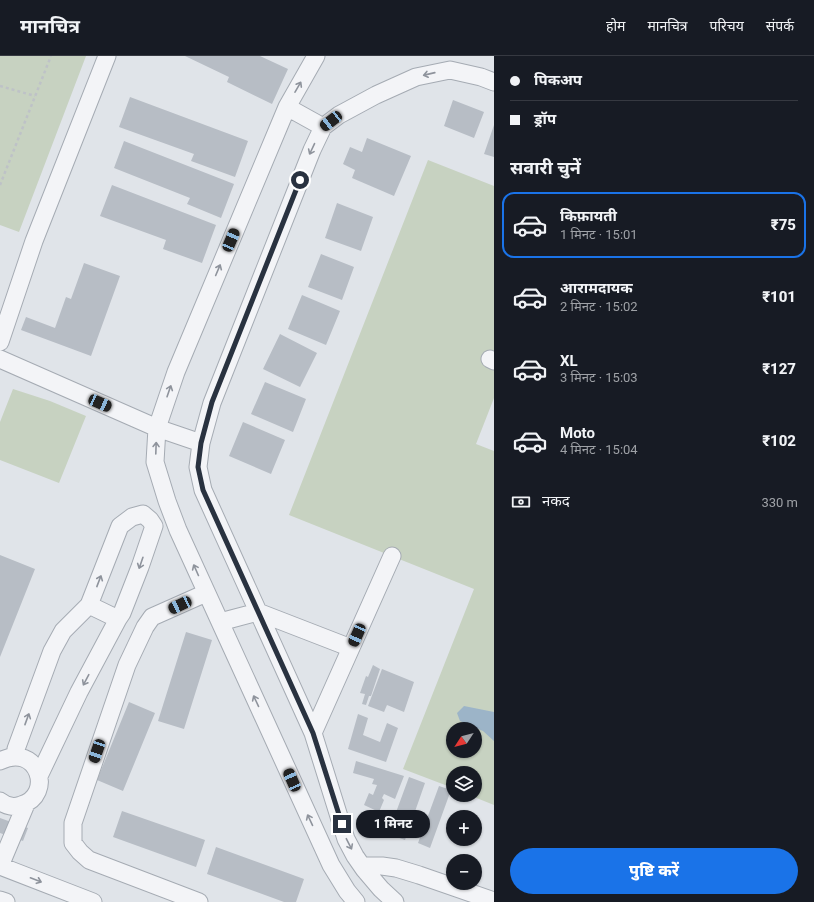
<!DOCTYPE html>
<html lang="hi">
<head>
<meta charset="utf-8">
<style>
	body { margin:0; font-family:Roboto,"Noto Sans Devanagari",sans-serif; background:#242831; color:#f1f3f6; height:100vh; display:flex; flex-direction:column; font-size:15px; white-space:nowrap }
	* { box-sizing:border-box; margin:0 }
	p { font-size:13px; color:#9ea1a6 }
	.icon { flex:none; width:22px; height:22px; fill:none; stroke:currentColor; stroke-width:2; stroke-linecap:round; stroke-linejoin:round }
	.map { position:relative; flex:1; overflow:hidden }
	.sheet { display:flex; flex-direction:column; background:#171b24; width:320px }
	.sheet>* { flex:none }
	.hud { display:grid; align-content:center; height:88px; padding:0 16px; background:#171b24 }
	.needle { width:26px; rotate:234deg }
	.tools { position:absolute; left:446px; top:666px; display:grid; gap:8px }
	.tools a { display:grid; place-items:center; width:36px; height:36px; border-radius:50%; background:#171b24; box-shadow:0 1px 3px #0004; font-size:20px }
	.end { position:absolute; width:18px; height:18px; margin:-9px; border:5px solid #293240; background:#fff; box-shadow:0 0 0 2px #fff }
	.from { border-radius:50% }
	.bubble { position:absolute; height:28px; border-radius:14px; background:#171b24; box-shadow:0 1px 3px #0004; font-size:13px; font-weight:800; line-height:28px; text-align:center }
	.car { position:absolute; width:12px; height:24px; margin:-12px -6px; border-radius:5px; box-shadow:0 0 3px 1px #0007; background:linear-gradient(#222 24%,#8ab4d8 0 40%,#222 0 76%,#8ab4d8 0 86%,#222 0) }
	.hud b { display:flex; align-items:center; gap:14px; height:38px; font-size:15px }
	.hud b+b { border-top:1px solid #363941 }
	.hud i { width:10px; height:10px; background:#f1f3f6 }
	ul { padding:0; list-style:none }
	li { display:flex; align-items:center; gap:12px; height:66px; margin:0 8px 6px; padding:0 8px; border:2px solid transparent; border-radius:12px }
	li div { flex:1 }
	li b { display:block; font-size:15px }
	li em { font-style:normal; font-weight:800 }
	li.on { border-color:#1a73e8 }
	li>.icon { width:36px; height:36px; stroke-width:1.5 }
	h2 { padding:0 16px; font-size:18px; line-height:48px }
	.pay { display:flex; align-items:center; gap:10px; height:44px; padding:0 16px; font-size:15px }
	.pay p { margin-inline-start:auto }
	.action { display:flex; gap:8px; margin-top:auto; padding:8px 16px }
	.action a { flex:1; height:46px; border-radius:24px; background:#1a73e8; color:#fff; font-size:16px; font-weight:800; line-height:46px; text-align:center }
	header { display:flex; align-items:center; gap:24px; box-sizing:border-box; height:56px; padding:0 20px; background:#171b24; border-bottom:1px solid #363941 }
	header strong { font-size:19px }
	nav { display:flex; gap:22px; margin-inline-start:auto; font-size:14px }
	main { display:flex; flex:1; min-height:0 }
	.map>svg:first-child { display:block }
	.green { fill:#c7d2c1; fill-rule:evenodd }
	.water { fill:#9cb4c8 }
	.building { fill:#b7bdc5 }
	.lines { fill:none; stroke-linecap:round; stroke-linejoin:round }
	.minor-casing { stroke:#a5abb3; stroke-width:19 }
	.path { stroke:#bec2c7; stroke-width:2.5; stroke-dasharray:3 3; stroke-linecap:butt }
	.minor { stroke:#f3f4f7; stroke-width:17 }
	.oneway { stroke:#8e939c }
	.route { stroke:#293240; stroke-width:5 }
</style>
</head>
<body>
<header>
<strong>मानचित्र</strong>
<nav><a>होम</a><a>मानचित्र</a><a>परिचय</a><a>संपर्क</a></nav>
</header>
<main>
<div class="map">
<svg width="494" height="846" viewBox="0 0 494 846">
	<rect width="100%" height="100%" fill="#e0e4e9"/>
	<path class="green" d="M0,0H86L19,176L0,169Z
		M428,104L494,130V342L476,388L494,395V749L469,739H475V717H453V732L403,713L474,533L289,459ZM453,673H475V695H453Z
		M13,333L50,345L86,360L59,427L0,404V366Z"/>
	<path class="water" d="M464,650L494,656V685L483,675L460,665L457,657Z"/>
	<path class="building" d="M185,0H260L288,13L272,48L227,26L229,21Z
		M130,41L248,85L235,121L191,105L194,98L119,71Z
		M453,44L484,56L474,82L444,70Z
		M494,69V101L484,98Z
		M367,82L411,100L394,140L352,122L355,114L343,108L350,91L362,96Z
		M124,85L234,128L221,162L187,148L190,142L114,112Z
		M112,129L216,169L202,207L163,193L166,184L100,160Z
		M337,147L373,161L361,195L325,182Z
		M321,198L354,211L342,244L308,231Z
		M84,207L120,220L91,300L21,274L26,261L55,272L66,241L71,243Z
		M302,239L340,255L326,289L288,273Z
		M280,278L317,297L300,331L263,313Z
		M265,326L306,343L293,376L251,358Z
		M243,366L285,384L271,418L229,400Z
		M0,499L35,513L0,601Z
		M186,576L212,584L184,673L158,665Z
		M373,609L380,613L371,640H369L366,649L362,648L365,638L360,637L366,620L368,621Z
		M382,613L414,626L404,656L387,649L384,656L368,650Z
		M129,646L155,657L123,735L97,724Z
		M358,658L368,662L363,679L380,686L387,667L398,672L386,706L348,693Z
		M356,705L404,720L395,743L384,738L382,742L384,744L379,756L364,749L369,737L373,739L377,729L372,728L374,723L353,717Z
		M409,721L425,727L405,784L388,778Z
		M439,730L451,734L430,792L418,787Z
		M122,755L205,784L196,811L113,781Z
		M0,762L28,772L23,785L0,777Z
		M216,791L304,823L296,846H284L207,818Z"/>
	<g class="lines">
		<defs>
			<path id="minor" d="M316,0L287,51L176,316L157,372L155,406L167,445L178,474L331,809L347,835L356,846
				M287,51L323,71
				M0,286L34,185L107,0
				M0,303L157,372L201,387
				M490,303L494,305
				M89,549L118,563
				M220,566L258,556L351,592
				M313,677L392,500
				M16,700V693L52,595L63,575L89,549L120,470L132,461L143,458L150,464L154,470L140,511L122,557L118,563L79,636L39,720
				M0,705C38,686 55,739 21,749C14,752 6,750 0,745
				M0,810L93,846
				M0,810L26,748
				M362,810H382L396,812L419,819L494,845
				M0,844L6,846
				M199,846L89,804L80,796L73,787V767L127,609L145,571L152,561L206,537
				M395,846L381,833L364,813L355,800L346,783L313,677L203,434L198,411L201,387L212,347L312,94L323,71L339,59L376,39L416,21L450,14L481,21L494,26"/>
		</defs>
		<use href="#minor" class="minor-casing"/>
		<path class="path" d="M0,30L35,40
			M0,129L51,0"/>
		<use href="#minor" class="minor"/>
	</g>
	<defs><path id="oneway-shaft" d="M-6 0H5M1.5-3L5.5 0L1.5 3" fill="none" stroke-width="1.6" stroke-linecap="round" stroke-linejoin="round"/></defs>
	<g class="oneway">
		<use href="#oneway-shaft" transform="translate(429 18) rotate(167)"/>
		<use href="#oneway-shaft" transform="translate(298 31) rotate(-60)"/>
		<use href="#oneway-shaft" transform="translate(312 93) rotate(115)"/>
		<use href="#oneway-shaft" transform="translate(218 214) rotate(-67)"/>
		<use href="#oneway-shaft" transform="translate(169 335) rotate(-71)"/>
		<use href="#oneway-shaft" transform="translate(156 392) rotate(-88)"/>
		<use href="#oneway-shaft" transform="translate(141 507) rotate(109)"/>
		<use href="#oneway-shaft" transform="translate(196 514) rotate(-114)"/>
		<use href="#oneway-shaft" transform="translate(99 525) rotate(-69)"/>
		<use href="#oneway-shaft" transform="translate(86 624) rotate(118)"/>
		<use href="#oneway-shaft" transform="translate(256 645) rotate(-115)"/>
		<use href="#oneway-shaft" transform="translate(27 663) rotate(-70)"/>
		<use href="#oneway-shaft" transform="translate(310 764) rotate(-115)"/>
		<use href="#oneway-shaft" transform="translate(349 788) rotate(63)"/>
		<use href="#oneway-shaft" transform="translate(36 824) rotate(21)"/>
	</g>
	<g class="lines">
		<path class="route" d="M300,124L212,346L201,387L198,411L203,434L313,677L342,768"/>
	</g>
</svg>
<div class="tools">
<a><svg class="needle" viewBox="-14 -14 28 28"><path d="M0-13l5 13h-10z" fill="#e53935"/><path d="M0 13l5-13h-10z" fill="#9ea1a6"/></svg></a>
<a><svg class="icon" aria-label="layers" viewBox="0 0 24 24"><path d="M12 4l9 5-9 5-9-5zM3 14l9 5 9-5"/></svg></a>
<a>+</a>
<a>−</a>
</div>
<i class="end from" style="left:300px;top:124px"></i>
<i class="end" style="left:342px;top:768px"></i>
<div class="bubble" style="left:356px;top:754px;width:74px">1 मिनट</div>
<i class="car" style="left:331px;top:65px;rotate:232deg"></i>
<i class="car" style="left:231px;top:184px;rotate:23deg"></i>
<i class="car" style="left:100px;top:347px;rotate:114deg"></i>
<i class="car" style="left:180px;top:549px;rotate:245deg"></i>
<i class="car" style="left:357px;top:579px;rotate:204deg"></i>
<i class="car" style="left:97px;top:695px;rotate:199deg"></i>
<i class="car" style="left:292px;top:724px;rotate:336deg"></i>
</div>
<section class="sheet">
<div class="hud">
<b><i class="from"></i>पिकअप</b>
<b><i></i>ड्रॉप</b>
</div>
<h2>सवारी चुनें</h2>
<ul>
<li class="on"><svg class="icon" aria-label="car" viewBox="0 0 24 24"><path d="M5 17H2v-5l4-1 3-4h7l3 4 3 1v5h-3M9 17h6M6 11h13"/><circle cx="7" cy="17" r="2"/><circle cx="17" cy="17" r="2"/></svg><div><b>किफ़ायती</b><p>1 मिनट · 15:01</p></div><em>₹75</em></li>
<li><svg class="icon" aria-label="car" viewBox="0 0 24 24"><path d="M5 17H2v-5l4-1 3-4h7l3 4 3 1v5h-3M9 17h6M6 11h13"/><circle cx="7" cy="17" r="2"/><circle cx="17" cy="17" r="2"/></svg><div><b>आरामदायक</b><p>2 मिनट · 15:02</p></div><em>₹101</em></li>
<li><svg class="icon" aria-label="car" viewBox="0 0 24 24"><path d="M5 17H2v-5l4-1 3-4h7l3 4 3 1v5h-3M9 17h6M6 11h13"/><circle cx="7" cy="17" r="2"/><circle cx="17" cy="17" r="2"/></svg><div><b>XL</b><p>3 मिनट · 15:03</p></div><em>₹127</em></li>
<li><svg class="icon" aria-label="car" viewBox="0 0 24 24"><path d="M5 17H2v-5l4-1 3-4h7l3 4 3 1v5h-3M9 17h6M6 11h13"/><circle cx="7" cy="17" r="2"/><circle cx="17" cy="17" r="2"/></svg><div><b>Moto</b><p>4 मिनट · 15:04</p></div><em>₹102</em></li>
</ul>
<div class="pay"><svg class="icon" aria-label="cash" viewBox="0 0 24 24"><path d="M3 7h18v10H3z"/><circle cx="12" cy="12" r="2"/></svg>नकद<p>330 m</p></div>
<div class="action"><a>पुष्टि करें</a></div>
</section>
</main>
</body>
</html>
